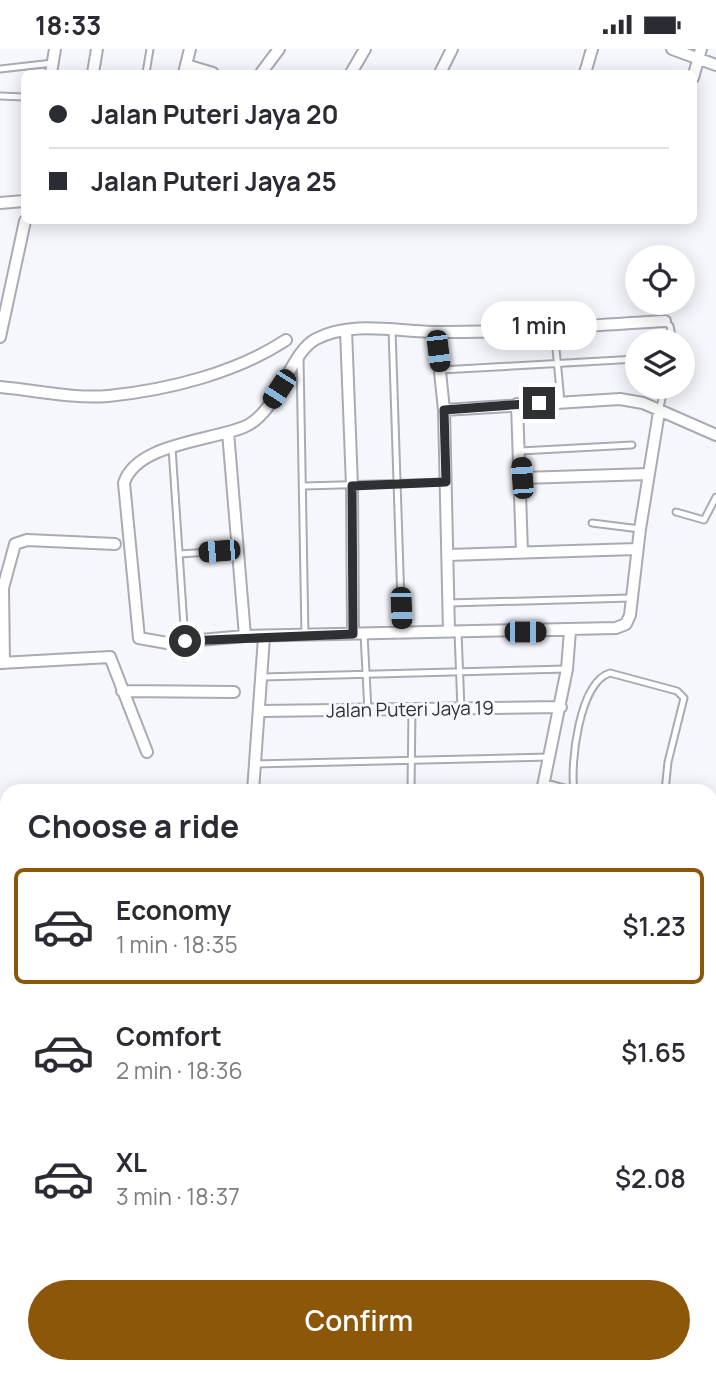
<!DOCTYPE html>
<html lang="en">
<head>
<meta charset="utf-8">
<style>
	body { margin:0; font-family:Manrope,sans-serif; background:#f2f2f3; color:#2b2b33; height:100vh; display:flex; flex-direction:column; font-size:26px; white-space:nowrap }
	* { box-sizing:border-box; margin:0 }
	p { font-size:23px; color:#7c7c81 }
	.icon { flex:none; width:38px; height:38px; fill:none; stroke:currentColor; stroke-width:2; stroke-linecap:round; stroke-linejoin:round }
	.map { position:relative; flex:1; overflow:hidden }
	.panel { position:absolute; left:0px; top:735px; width:718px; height:590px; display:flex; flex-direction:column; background:#fff; border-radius:21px 21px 0 0; box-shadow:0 4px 18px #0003 }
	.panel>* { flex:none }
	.hud { position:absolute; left:21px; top:21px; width:676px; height:154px; border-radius:10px; box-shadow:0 4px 18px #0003; display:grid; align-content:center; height:154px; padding:0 28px; background:#fff }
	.controls { position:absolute; left:625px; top:196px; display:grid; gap:14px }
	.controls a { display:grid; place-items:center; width:70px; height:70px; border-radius:50%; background:#fff; box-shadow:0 4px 18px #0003; font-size:35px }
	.end { position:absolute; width:32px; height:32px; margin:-16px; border:9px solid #2f3034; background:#fff; box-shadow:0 0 0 4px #fff }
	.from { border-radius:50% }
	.bubble { position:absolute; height:49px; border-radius:24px; background:#fff; box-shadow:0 4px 18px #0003; font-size:23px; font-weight:600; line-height:49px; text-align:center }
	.car { position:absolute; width:21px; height:42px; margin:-21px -10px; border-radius:9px; box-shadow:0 0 5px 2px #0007; background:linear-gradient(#222 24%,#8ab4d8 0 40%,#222 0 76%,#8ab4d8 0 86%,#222 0) }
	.hud b { display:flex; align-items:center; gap:24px; height:66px; font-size:26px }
	.hud b+b { border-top:2px solid #e1e1e2 }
	.hud i { width:18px; height:18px; background:#2b2b33 }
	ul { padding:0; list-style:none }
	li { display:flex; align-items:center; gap:21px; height:116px; margin:0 14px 10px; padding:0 14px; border:4px solid transparent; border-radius:10px }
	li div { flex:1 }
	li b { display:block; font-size:26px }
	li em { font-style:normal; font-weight:600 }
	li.current { border-color:#8d5709 }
	li>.icon { width:63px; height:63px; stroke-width:1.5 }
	h2 { padding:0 28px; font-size:32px; line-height:84px }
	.action { display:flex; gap:14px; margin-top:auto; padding:14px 28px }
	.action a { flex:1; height:80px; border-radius:42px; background:#8d5709; color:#fff; font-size:28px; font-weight:600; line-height:80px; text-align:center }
	.status { display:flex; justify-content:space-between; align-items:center; height:49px; padding:0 35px; background:#fff; direction:ltr }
	.status svg { height:19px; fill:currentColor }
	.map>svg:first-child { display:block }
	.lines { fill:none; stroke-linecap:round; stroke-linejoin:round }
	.lane-casing { stroke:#a8abb4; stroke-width:9 }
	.street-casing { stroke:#a8abb4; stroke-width:14 }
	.path { stroke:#9fa0a5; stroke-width:2; stroke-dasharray:3.5 3.5; stroke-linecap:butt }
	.lane { stroke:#fff; stroke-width:5 }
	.street { stroke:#fff; stroke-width:10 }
	.route { stroke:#2f3034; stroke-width:9 }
	.labels { text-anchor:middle; stroke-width:6; stroke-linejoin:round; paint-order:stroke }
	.street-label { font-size:19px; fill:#2f3034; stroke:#f6f7fd }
</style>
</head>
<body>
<div class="status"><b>18:33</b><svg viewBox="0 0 49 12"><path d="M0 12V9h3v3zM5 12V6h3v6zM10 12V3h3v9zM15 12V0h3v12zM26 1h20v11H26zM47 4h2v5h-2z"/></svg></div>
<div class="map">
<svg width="716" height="1324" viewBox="0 0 716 1324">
	<rect width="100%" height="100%" fill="#f6f7fd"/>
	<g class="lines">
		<defs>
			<path id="lane" d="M0,20L53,14
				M146,24L150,0
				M0,47L24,48
				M665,272L670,277L673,292
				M554,278L561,353
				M392,280L402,584
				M300,309L305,587
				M441,321L637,310
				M659,362L665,338
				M172,399L185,592
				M520,402L632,396
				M304,437L446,433
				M676,463L704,471L716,448
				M592,474L640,480
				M180,505L237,501
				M449,554L631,549
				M458,583L461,660
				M364,585L368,662
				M262,628L566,620
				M254,715L549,708
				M411,742L412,661
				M574,742C570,715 579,633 610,624L677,642L684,649L668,713L665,742
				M0,797L7,796
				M710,833L716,835
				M710,939L716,941
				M0,1170H7
				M0,1252L7,1251
				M133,1324L134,1318
				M319,1324L320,1318
				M449,1324L450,1318"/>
			<path id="street" d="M672,0L716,16
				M186,16L213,24
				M51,24L55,0
				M93,24L97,0
				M184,24L190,0
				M261,24L279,0
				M351,24L365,0
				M440,24L452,0
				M585,24L592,0
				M693,29L701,0
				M0,154L24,152
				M346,281L352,437L353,585
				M436,284L444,361L449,583
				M0,288L25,172
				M0,338C35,341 73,350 108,347C168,341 236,324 286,291
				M517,355L522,504
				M444,361L620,350L643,354L716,386
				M659,363L640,480L630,566L626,575L616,579L245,587L167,594L139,589L124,434C136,395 209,392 244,378C278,364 290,303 316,290C352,271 399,283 437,283C513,284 590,276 665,272
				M228,383L245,587
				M522,429L648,425
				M448,506L637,500
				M0,614L110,608L147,703
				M4,614L3,539L15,495L27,491L115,495
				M122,642L234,643
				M260,662L561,658
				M544,736L566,742
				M253,742L264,588
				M542,742L567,620L570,582
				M710,787L716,789
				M0,850L7,905
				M710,883L716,884
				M0,928H7
				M710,1003L716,1005
				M710,1042L716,1025
				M32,1324V1318
				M178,1324L179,1318
				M275,1324L277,1318
				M369,1324L370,1318
				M533,1324L534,1318
				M664,1324L665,1318
				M712,1324L716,1305"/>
		</defs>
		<use href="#lane" class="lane-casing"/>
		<use href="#street" class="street-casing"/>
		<path class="path" d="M0,981L7,975
			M0,1002L7,1010"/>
		<use href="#lane" class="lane"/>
		<use href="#street" class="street"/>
	</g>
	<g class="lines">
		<path class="route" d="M185,592L353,585L352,437L446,433L444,361L539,354"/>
	</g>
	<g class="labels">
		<g class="street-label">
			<text transform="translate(410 660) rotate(-1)" y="7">Jalan Puteri Jaya 19</text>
		</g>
	</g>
</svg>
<div class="controls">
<a><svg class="icon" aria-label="locate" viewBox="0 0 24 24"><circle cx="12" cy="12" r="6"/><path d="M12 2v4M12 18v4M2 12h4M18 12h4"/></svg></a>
<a><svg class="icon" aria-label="layers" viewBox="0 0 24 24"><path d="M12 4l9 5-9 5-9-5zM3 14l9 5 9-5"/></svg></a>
</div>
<i class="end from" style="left:185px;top:592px"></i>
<i class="end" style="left:539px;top:354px"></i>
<div class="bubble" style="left:481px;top:252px;width:116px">1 min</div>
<i class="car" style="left:438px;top:302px;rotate:173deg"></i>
<i class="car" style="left:279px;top:340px;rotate:213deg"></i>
<i class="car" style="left:522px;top:429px;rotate:356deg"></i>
<i class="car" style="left:219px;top:502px;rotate:265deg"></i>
<i class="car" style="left:401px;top:559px;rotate:178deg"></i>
<i class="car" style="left:525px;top:583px;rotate:90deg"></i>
<div class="hud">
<b><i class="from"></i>Jalan Puteri Jaya 20</b>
<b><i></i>Jalan Puteri Jaya 25</b>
</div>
<section class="panel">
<h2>Choose a ride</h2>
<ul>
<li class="current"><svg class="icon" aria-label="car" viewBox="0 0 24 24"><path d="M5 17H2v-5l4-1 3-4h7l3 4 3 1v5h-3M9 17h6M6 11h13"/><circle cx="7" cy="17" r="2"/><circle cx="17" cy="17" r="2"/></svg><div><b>Economy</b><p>1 min · 18:35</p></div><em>$1.23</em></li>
<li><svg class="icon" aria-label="car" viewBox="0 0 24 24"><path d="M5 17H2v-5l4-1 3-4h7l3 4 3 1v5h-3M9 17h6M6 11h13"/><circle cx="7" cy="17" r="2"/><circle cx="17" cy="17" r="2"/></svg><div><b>Comfort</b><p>2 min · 18:36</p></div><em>$1.65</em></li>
<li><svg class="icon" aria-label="car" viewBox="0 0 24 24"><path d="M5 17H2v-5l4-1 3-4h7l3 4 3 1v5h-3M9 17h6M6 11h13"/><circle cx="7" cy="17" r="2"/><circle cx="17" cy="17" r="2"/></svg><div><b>XL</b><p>3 min · 18:37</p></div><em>$2.08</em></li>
</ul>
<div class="action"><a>Confirm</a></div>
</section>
</div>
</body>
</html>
